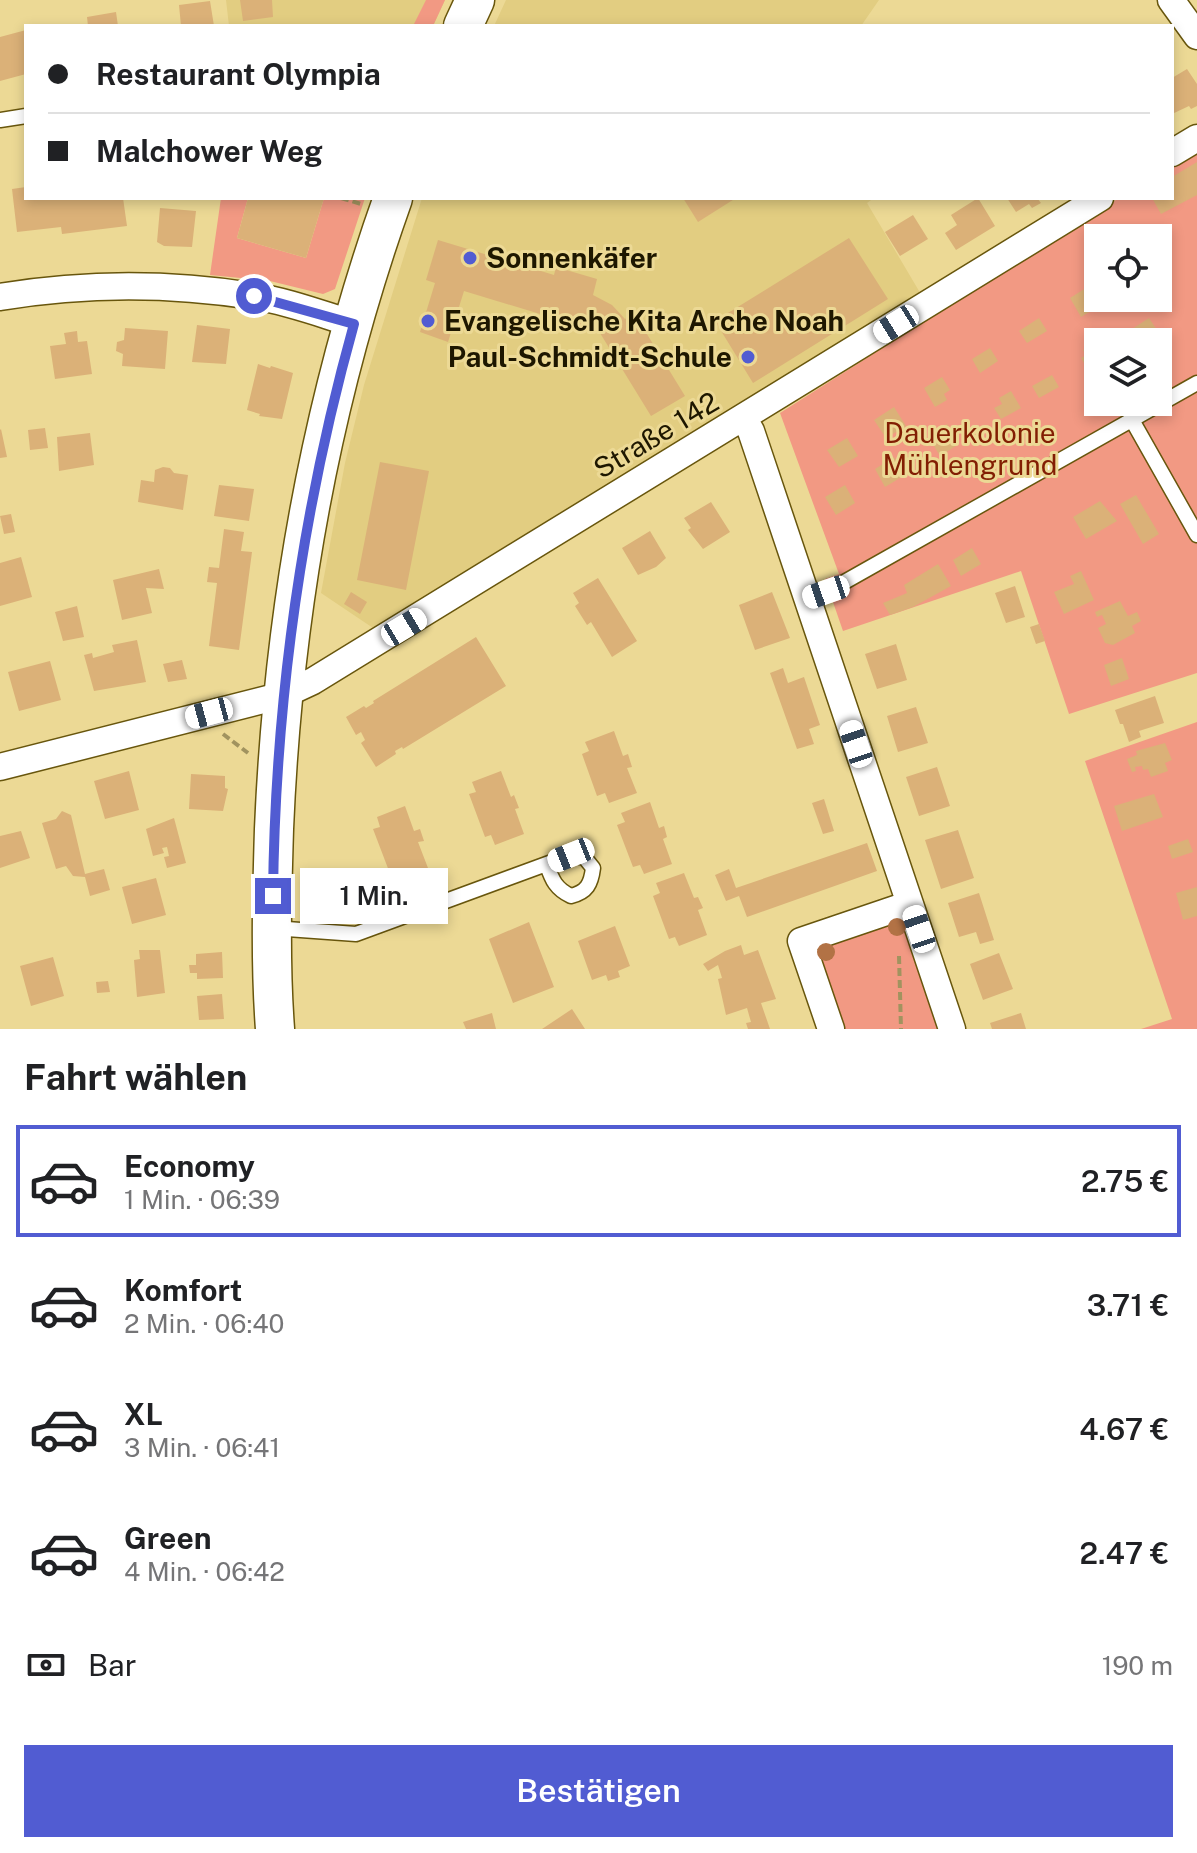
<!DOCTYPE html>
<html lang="de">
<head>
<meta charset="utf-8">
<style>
	body { margin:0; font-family:"Public Sans",sans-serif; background:#f2f2f2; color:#202124; height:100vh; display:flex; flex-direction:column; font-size:30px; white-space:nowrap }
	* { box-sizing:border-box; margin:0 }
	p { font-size:26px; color:#757577 }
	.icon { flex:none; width:44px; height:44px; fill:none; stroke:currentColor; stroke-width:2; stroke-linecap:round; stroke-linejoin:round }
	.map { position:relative; height:1029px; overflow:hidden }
	.details { display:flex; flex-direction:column; background:#fff; flex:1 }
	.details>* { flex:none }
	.banner { position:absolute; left:24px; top:24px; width:1150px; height:176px; border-radius:0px; box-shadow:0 4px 12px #0003; display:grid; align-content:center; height:176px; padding:0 24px; background:#fff }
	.tools { position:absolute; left:1084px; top:224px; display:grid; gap:16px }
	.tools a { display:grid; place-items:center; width:88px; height:88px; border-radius:0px; background:#fff; box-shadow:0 4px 12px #0003; font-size:40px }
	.end { position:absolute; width:36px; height:36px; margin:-18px; border:10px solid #515cd2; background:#fff; box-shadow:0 0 0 4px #fff }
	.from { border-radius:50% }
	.bubble { position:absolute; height:56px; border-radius:0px; background:#fff; box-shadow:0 4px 12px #0003; font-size:26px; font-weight:600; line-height:56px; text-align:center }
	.car { position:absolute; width:24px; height:48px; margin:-24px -12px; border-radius:10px; box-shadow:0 0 6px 2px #0007; background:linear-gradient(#fff 24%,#345 0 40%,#fff 0 76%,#345 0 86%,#fff 0) }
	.banner b { display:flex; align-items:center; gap:28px; height:76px; font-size:30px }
	.banner b+b { border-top:2px solid #e0e0e0 }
	.banner i { width:20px; height:20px; background:#202124 }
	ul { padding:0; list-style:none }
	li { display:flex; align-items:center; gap:24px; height:112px; margin:0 16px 12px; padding:0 8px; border:4px solid transparent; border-radius:0px }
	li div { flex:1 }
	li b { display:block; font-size:30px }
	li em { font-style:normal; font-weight:600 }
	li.active { border-color:#515cd2 }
	li>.icon { width:72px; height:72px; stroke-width:1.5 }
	h2 { padding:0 24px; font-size:36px; line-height:96px }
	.pay { display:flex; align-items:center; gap:20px; height:88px; padding:0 24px; font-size:30px }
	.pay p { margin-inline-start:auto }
	.button { display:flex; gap:16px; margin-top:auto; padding:16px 24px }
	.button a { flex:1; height:92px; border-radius:0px; background:#515cd2; color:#fff; font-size:32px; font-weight:600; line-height:92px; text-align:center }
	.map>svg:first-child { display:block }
	.built { fill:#e2cd81 }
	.green { fill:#f29983; fill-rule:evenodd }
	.building { fill:#dbb178 }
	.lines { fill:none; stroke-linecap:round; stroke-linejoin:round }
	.lane-casing { stroke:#68560d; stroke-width:17 }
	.street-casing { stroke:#68560d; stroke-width:29 }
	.secondary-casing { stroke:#68560d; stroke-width:41 }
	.path { stroke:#a1935f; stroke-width:4; stroke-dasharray:8 4; stroke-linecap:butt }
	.lane { stroke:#fff; stroke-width:14 }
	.street { stroke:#fff; stroke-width:26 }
	.secondary { stroke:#fff; stroke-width:38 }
	.tree { fill:#b27245 }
	.route { stroke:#515cd2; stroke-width:10 }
	.poi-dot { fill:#515cd2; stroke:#ecd995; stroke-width:3 }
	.labels { text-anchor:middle; stroke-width:6; stroke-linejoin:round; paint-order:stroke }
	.poi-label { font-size:28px; font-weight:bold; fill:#1e1700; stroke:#ecd995; text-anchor:start }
	.park-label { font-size:28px; fill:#821e03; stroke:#ecd995 }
	.street-label { font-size:28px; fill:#1e1700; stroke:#ecd995 }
</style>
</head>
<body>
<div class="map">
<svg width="1197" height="1029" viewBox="0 0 1197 1029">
	<rect width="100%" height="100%" fill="#ecd995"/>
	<path class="built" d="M226,0H445L433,26H229Z
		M506,0H879L861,26H494Z
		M422,198H874L867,203L922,296L379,632L321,593L345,463L364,385Z"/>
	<path class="green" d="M426,0H445L433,26H413Z
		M1197,148V673L1069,714L1021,571L843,631L825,579L839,574L780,413L1119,198H1172V164ZM1098,238H1158V298H1098ZM1098,342H1158V402H1098Z
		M221,198H248L237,238L306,258L324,198H365L335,289L323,294L270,281L210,275Z
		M1197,722V1029H1141L1172,1019L1085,761Z
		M897,919L903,920L942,1029H843L819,955L820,948Z"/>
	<path class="building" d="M240,0H272L273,17L243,21Z
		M210,1L214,26H181L179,5Z
		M116,12L118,26H88L87,17Z
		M26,30V74L0,81V37Z
		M1187,69L1197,84V106L1191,109L1189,106L1172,114V78Z
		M1197,162V195L1161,214L1152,198H1172V177Z
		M26,187V198H123L127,226L62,234L61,227L17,232L12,189Z
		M248,198H324L306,258L237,238Z
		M683,198H736L698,222Z
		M978,198L995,226L956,250L945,233L957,225L951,215Z
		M1007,198H1037L1041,203L1032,208L1029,204L1016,212Z
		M160,208L196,211L192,247L164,246L157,242Z
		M913,215L928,239L900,256L885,232Z
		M849,238L888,299L753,383L715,321Z
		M438,240L554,275L556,267L597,279L593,295L612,305L625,319L634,313L685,396L651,416L600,333L593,325L585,322L583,327L464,291L448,342L420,332L435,283L426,280Z
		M1089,286L1101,305L1081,317L1070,298Z
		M1039,318L1047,331L1027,343L1019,331Z
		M1149,318L1157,330L1140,342L1132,329Z
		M197,325L230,329L226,364L192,362Z
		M125,328L168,331L165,369L122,366L123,354L116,351L117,342L124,340Z
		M77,331L78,342L87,341L92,374L55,379L50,346L66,344L64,333Z
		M1092,345L1098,356V365L1089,371L1081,358L1086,355L1083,350Z
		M990,348L998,361L980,373L972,359Z
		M258,364L270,368L271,366L293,373L282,419L259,416L260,414L247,410Z
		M1052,375L1059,387L1039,398L1032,386Z
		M942,377L950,390L944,394L947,400L935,407L924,388Z
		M1011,391L1021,408L1001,419L994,408L1002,404L999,398Z
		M894,407L906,426L886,438L874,420Z
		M947,424L959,444L940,456L928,436Z
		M45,428L48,448L30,450L28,430Z
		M1,429L7,457L0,458V430Z
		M90,433L94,465L59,471L57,437Z
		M847,438L858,456L839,467L827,450Z
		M894,457L905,475L885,487L875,469Z
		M380,462L429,471L406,590L357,580Z
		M163,467L170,468L174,473L188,475L183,510L138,502L141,480L154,482L155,470Z
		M219,485L254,489L249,521L214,516Z
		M845,485L855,503L836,515L825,497Z
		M1136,495L1159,534L1143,544L1120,504Z
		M1100,501L1117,521L1086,539L1073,517Z
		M711,502L730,532L703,549L688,530L691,528L684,518Z
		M11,514L15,532L4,534L0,516Z
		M224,529L244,532L241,551L252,552L239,650L209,646L217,583L207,582L209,567L219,568Z
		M650,531L666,558L656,567L638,575L622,548Z
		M972,548L981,564L961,576L953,560Z
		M21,557L32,597L0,606V563Z
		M938,564L951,586L913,607L890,615L883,603L907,593L904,585Z
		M159,569L164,589L146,588L152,613L122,620L113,580Z
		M1081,571L1094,600L1064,614L1054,592L1074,584L1070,576Z
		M598,578L637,641L612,657L591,622L587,625L575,606L579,603L573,593Z
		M1015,586L1025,617L1006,623L995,593Z
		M351,592L367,602L360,614L344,604Z
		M772,592L790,638L755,650L739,605Z
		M1120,601L1128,616L1137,612L1141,621L1132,626L1135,633L1113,645L1105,643L1098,628L1106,624L1102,615L1097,617L1095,612Z
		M77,606L84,637L63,641L55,612Z
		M1039,624L1045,641L1036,644L1030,627Z
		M476,637L506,686L403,749L402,747L395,751L396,754L376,767L361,743L365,740L361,732L356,735L346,717L364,706L366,708L374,703L373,701Z
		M137,640L146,682L94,691L84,655L92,653L93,658L114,652L112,645Z
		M896,644L907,680L877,689L865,654Z
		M1122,658L1129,679L1111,686L1104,665Z
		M182,660L187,679L168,682L163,664Z
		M50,661L61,700L19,711L8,672Z
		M783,668L788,683L804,677L820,725L809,729L814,744L797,749L770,673Z
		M1155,696L1164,723L1139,731L1141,737L1129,742L1123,724H1120L1115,710Z
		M916,707L928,743L898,752L887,716Z
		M614,731L623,756L628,754L632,767L627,768L637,793L609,803L605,793L597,796L582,754L589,751L585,742Z
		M1165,743L1172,760L1165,763L1168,771L1151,777L1148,769L1143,770L1142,766L1135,767L1136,771L1132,772L1127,759L1137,755L1136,751Z
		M937,767L950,806L919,816L906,777Z
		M129,771L139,810L105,819L94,781Z
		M501,771L511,797L514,795L519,808L515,809L524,834L495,845L491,835L485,837L469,794L476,792L472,782Z
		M191,774L225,776V788L228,789L223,811L189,809Z
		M1154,794L1163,817L1122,831L1114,806Z
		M824,799L834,831L823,834L812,803Z
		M650,802L659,828L664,826L667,837L663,839L672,864L644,874L640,865L633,867L617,825L625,822L621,813Z
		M405,806L414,831L420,829L424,841L418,842L428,868L399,879L396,869L389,871L373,829L380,827L377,817Z
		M62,811L71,815L85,874L104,869L110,890L90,896L85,877L73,876L66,866L56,869L42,823L56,819Z
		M174,818L186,863L167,868L164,857L169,856L167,847L162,848L164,853L153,856L146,829Z
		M958,830L974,878L941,889L925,840Z
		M21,831L30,858L0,868V836Z
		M1188,839L1193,852L1172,859L1168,846Z
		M867,843L877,871L747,917L739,896L726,901L715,875L729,869L736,888Z
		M684,873L694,898L698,897L703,908L698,910L707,935L679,946L675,937L669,939L653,896L660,893L656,883Z
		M156,878L166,915L132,924L122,887Z
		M1197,887V916L1183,920L1176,893Z
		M979,893L994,940L980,944L976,932L959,937L948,903Z
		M529,922L554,987L513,1003L489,939Z
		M615,926L630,966L618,971L620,977L608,981L606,975L592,980L578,941Z
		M741,945L744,955L758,950L776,999L761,1003L770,1029H748L746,1023L751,1022L747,1008L726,1015L718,979L722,978L718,965L708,971L703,964L725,951Z
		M139,950H160L165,993L137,997L134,960L140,959Z
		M222,952L223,978L197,979V973H190L189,965H196V954Z
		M999,953L1013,989L983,1000L970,964Z
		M53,957L64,996L31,1006L20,966Z
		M108,981L110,992L97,993L96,982Z
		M222,994L224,1019L199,1020L197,996Z
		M572,1009L585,1029H542Z
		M492,1013L496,1029H466L463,1022Z
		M1021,1013L1026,1029H992L990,1023Z"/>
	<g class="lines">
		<defs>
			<path id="lane" d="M0,120L26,116
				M1132,420L1197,535
				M807,598L832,589L1197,383
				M273,928L356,934L571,855L585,858L593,868C591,884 587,892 571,896C556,889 552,880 547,865"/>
			<path id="street" d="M1171,0L1197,36
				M1172,153L1197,138
				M0,297C83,283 170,283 253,296C287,301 321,314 354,324
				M744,419L751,431L952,1029
				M0,767L283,695L313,681L1100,198
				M831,1029L801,941L910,904"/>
			<path id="secondary" d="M463,26L475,0
				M275,1029C270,962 272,895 274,829C283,615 321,400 393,198"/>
		</defs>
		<use href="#lane" class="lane-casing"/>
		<use href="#street" class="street-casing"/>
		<use href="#secondary" class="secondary-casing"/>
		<path class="path" d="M341,198L361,204
			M223,734L248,753
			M899,956L901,1029"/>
		<use href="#lane" class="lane"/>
		<use href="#street" class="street"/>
		<use href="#secondary" class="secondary"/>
	</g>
	<g class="tree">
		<circle cx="897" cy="927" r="9"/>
		<circle cx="826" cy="952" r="9"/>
	</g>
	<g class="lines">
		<path class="route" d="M254,296L354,324C302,510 275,702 273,896"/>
	</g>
	<g class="poi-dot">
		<circle cx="470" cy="258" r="8"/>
		<circle cx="428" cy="321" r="8"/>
		<circle cx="748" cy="357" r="8"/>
	</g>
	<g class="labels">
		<g class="poi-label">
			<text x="486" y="268">Sonnenkäfer</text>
			<text x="444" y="331">Evangelische Kita Arche Noah</text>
			<text x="732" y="367" text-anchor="end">Paul-Schmidt-Schule</text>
		</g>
		<g class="park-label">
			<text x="970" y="443">Dauerkolonie<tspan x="970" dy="32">Mühlengrund</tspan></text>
		</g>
		<g class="street-label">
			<text transform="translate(656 435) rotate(-31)" y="10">Straße 142</text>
		</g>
	</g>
</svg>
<div class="tools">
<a><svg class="icon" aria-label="locate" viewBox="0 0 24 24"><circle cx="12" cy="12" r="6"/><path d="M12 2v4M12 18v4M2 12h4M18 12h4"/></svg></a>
<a><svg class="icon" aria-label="layers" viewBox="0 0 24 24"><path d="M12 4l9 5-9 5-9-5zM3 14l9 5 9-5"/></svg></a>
</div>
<i class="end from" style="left:254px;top:296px"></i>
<i class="end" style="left:273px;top:896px"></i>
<div class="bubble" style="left:300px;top:868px;width:148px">1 Min.</div>
<i class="car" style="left:896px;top:324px;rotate:238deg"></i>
<i class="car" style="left:826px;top:592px;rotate:251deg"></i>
<i class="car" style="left:404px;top:627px;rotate:59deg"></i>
<i class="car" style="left:209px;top:713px;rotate:255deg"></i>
<i class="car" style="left:856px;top:744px;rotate:341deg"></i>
<i class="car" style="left:571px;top:855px;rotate:248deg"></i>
<i class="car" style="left:919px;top:929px;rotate:341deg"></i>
<div class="banner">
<b><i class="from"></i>Restaurant Olympia</b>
<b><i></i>Malchower Weg</b>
</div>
</div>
<section class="details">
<h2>Fahrt wählen</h2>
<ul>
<li class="active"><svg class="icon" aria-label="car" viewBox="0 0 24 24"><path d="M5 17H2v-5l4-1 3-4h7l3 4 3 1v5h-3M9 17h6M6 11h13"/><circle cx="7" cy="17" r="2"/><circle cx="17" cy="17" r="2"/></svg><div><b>Economy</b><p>1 Min. · 06:39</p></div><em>2.75 €</em></li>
<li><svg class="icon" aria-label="car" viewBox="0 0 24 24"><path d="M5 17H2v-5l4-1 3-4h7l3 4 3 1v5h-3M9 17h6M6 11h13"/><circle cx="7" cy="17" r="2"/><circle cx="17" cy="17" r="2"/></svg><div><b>Komfort</b><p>2 Min. · 06:40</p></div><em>3.71 €</em></li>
<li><svg class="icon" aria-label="car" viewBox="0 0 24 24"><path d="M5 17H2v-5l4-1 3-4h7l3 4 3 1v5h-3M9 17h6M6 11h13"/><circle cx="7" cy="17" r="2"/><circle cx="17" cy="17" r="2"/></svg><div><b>XL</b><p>3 Min. · 06:41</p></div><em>4.67 €</em></li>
<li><svg class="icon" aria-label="car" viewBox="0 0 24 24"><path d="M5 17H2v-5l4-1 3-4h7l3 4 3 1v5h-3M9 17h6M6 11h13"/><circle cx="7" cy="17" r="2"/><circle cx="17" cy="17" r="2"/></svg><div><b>Green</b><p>4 Min. · 06:42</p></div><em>2.47 €</em></li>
</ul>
<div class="pay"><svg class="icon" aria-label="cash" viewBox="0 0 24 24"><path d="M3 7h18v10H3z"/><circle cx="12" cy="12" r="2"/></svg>Bar<p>190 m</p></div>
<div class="button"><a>Bestätigen</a></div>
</section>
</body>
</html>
